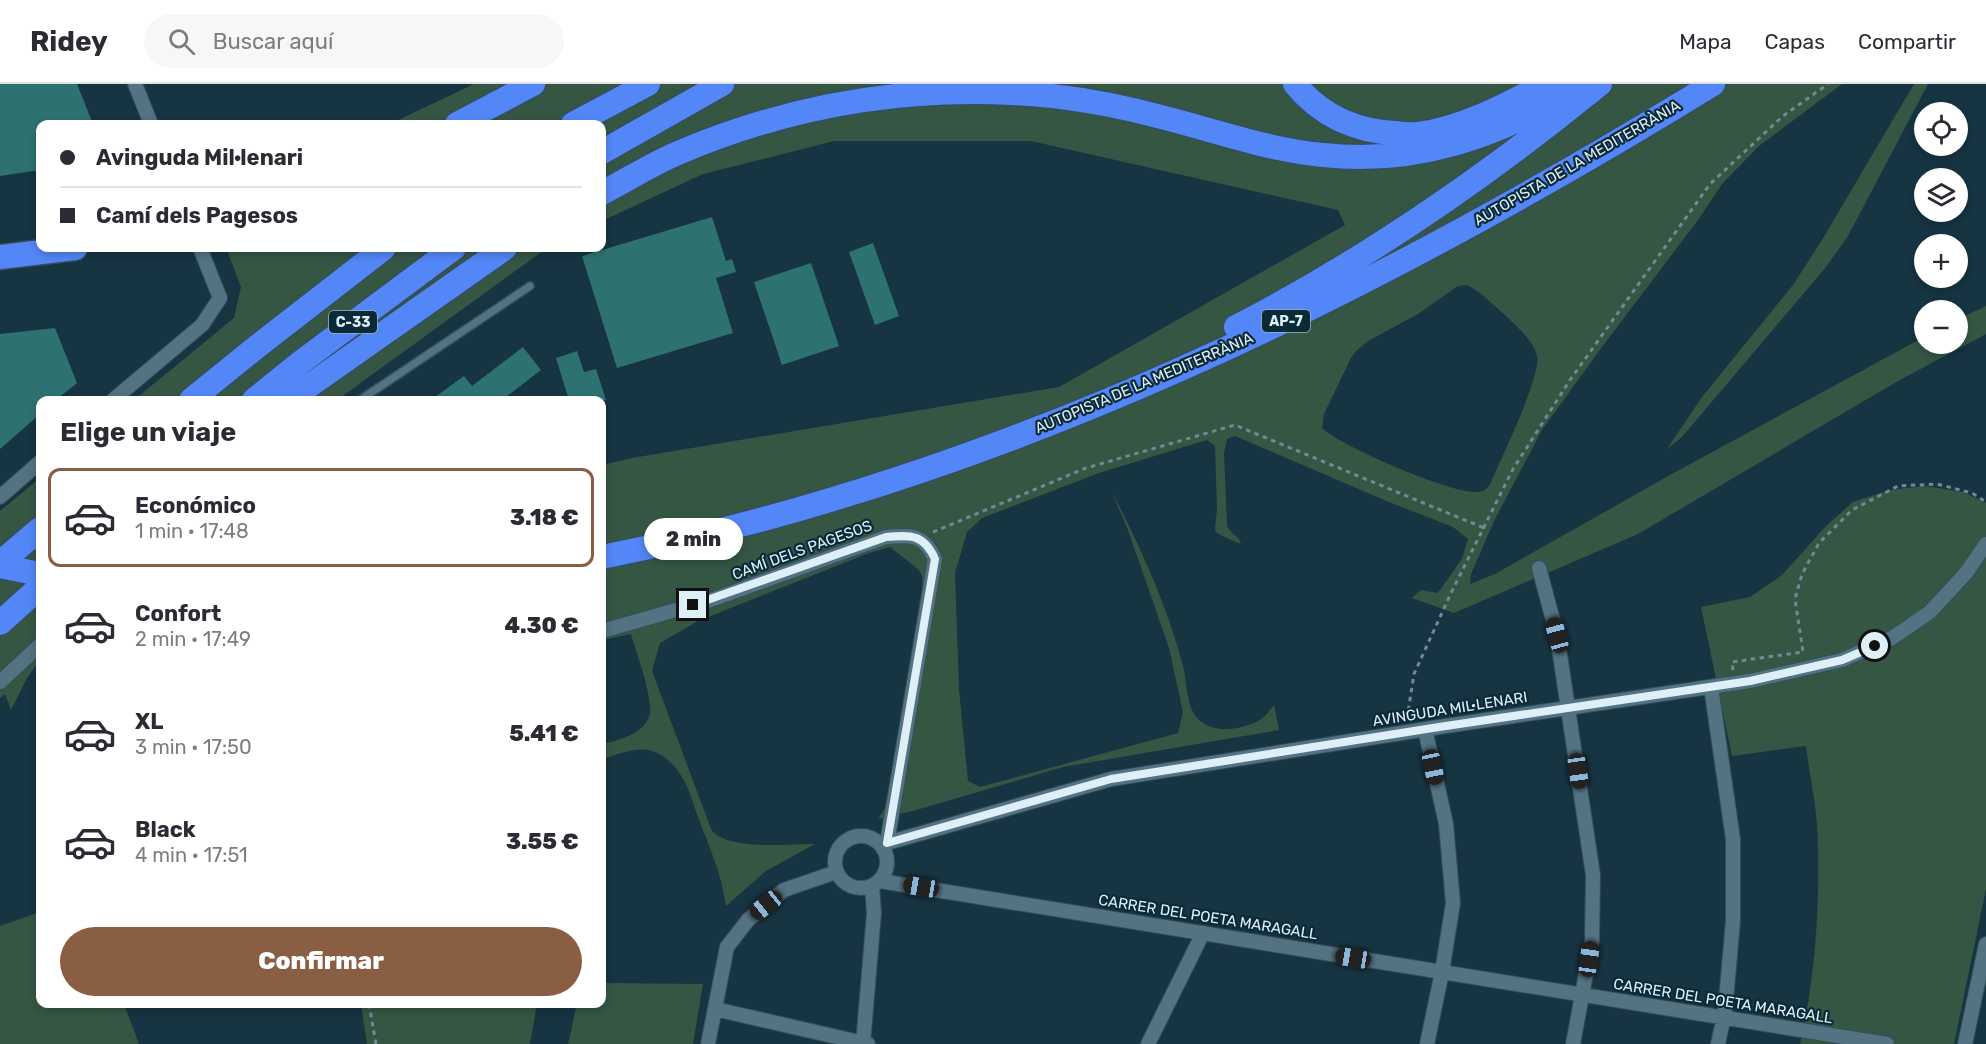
<!DOCTYPE html>
<html lang="es">
<head>
<meta charset="utf-8">
<style>
	body { margin:0; font-family:Rubik,sans-serif; background:#f7f7f7; color:#2b2b33; height:100vh; display:flex; flex-direction:column; font-size:22px; white-space:nowrap }
	* { box-sizing:border-box; margin:0 }
	p { font-size:20px; color:#7c7c81 }
	.icon { flex:none; width:33px; height:33px; fill:none; stroke:currentColor; stroke-width:2; stroke-linecap:round; stroke-linejoin:round }
	.map { position:relative; flex:1; overflow:hidden }
	.details { position:absolute; left:36px; top:312px; width:570px; height:612px; display:flex; flex-direction:column; background:#fff; border-radius:12px; box-shadow:0 3px 9px #0003 }
	.details>* { flex:none }
	.banner { position:absolute; left:36px; top:36px; width:570px; height:132px; border-radius:12px; box-shadow:0 3px 9px #0003; display:grid; align-content:center; height:132px; padding:0 24px; background:#fff }
	.controls { position:absolute; left:1914px; top:18px; display:grid; gap:12px }
	.controls a { display:grid; place-items:center; width:54px; height:54px; border-radius:50%; background:#fff; box-shadow:0 3px 9px #0003; font-size:30px }
	.end { position:absolute; width:27px; height:27px; margin:-14px; border:8px solid #deeff7; background:#111; box-shadow:0 0 0 3px #111 }
	.from { border-radius:50% }
	.bubble { position:absolute; height:42px; border-radius:21px; background:#fff; box-shadow:0 3px 9px #0003; font-size:20px; font-weight:800; line-height:42px; text-align:center }
	.car { position:absolute; width:18px; height:36px; margin:-18px -9px; border-radius:8px; box-shadow:0 0 4px 2px #0007; background:linear-gradient(#222 24%,#8ab4d8 0 40%,#222 0 76%,#8ab4d8 0 86%,#222 0) }
	.banner b { display:flex; align-items:center; gap:21px; height:57px; font-size:22px }
	.banner b+b { border-top:2px solid #e1e1e2 }
	.banner i { width:15px; height:15px; background:#2b2b33 }
	ul { padding:0; list-style:none }
	li { display:flex; align-items:center; gap:18px; height:99px; margin:0 12px 9px; padding:0 12px; border:3px solid transparent; border-radius:12px }
	li div { flex:1 }
	li b { display:block; font-size:22px }
	li em { font-style:normal; font-weight:800 }
	li.current { border-color:#8a5e43 }
	li>.icon { width:54px; height:54px; stroke-width:1.5 }
	h2 { padding:0 24px; font-size:27px; line-height:72px }
	.primary-button { display:flex; gap:12px; margin-top:auto; padding:12px 24px }
	.primary-button a { flex:1; height:69px; border-radius:36px; background:#8a5e43; color:#fff; font-size:24px; font-weight:800; line-height:69px; text-align:center }
	header { display:flex; align-items:center; gap:36px; box-sizing:border-box; height:84px; padding:0 30px; background:#fff; border-bottom:2px solid #e1e1e2 }
	header strong { font-size:28px }
	nav { display:flex; gap:33px; margin-inline-start:auto; font-size:21px }
	.search { width:420px; height:54px; background:#f7f7f7; display:flex; align-items:center; gap:15px; box-sizing:border-box; padding:0 21px; border-radius:33px; color:#7c7c81; font-size:22px }
	.map>svg:first-child { display:block }
	.green { fill:#365644; fill-rule:evenodd }
	.building { fill:#2d7271 }
	.lines { fill:none; stroke-linecap:round; stroke-linejoin:round }
	.lane-casing { stroke:#354f5a; stroke-width:10 }
	.street-casing { stroke:#354f5a; stroke-width:16 }
	.highway-casing { stroke:#354f5a; stroke-width:27 }
	.path { stroke:#718994; stroke-width:3; stroke-dasharray:4.5 4.5; stroke-linecap:butt }
	.lane { stroke:#537382; stroke-width:7 }
	.street { stroke:#537382; stroke-width:14 }
	.highway { stroke:#5386f7; stroke-width:24 }
	.route { stroke:#deeff7; stroke-width:8 }
	.labels { text-anchor:middle; stroke-width:4.5; stroke-linejoin:round; paint-order:stroke }
	.shield { fill:#0b2a37; stroke:#9fb4bd; stroke-width:1.5 }
	.shield-label { font-size:14px; font-weight:bold; fill:#deeff7 }
	.street-label { font-size:15px; fill:#deeff7; stroke:#0b2a37 }
</style>
</head>
<body>
<header>
<strong>Ridey</strong>
<div class="search"><svg class="icon" aria-label="search" viewBox="0 0 24 24"><circle cx="10" cy="10" r="6"/><path d="M15 15l6 6"/></svg>Buscar aquí</div>
<nav><a>Mapa</a><a>Capas</a><a>Compartir</a></nav>
</header>
<div class="map">
<svg width="1986" height="960" viewBox="0 0 1986 960">
	<rect width="100%" height="100%" fill="#163442"/>
	<path class="green" d="M474,0H1842L1759,62L1722,100L1698,136L1599,267L1542,346L1495,435L1471,490L1470,500L1495,490L1670,391L1924,253V260H1958V235L1986,222V250L1898,297L1638,450L1454,529L1412,514L1421,506L1437,509L1440,506L1462,475L1468,455L1453,443L1384,416L1235,352L1227,355L1224,369L1227,439C1228,450 1239,451 1241,460L1222,452L1216,448L1215,444L1217,425L1215,362L1207,356L1099,389L982,434L967,448L955,489L959,606L968,697L980,703L1178,649L1183,628L1169,564L1128,446L1112,408C1141,464 1167,521 1183,582C1187,598 1186,622 1198,635C1213,650 1240,646 1258,637C1265,634 1270,626 1274,621L1279,646L1063,683L913,727L878,735L885,724L906,626L923,514L922,492L919,486L890,463L869,469L698,537L660,559L652,587L711,745C724,767 791,760 815,760L766,787L726,822C722,791 709,762 698,733C693,719 689,703 680,690C674,680 663,670 652,667C636,662 616,671 602,675V660C617,657 643,650 649,633C655,618 636,568 631,550L602,556V381L632,374L1059,303L1345,141L1338,126L1031,57H834L703,90L602,137V40H390ZM1466,201C1481,207 1493,221 1506,232C1517,243 1533,256 1537,272C1542,290 1499,380 1489,402C1486,405 1483,408 1477,408C1452,410 1340,362 1322,344L1324,330L1351,274L1355,268L1368,257L1418,230L1458,202Z
		M1914,0H1928L1848,152L1826,183L1682,353L1667,365L1702,313L1793,201L1822,156Z
		M226,164H547L337,316H134L234,234L241,203Z
		M40,394V576L27,594L11,626L5,610L0,614V427Z
		M1925,402L1963,408L1986,419V805L1954,960H1800C1816,892 1821,810 1817,740C1815,714 1809,688 1806,662L1732,672L1701,523L1750,513L1782,491L1826,442L1853,418L1890,406Z
		M40,828V920H124L139,960H0V842Z
		M602,899L703,900L693,960H568L577,920H602Z
		M361,920H537L530,960H367Z"/>
	<path class="building" d="M0,0H77L93,40H40V86L0,92Z
		M712,133L726,177L732,175L736,188L716,194L733,249L617,284L582,172Z
		M873,159L899,232L875,241L849,168Z
		M811,179L839,262L782,281L754,198Z
		M55,244L77,299L56,316H40V330L0,365V250Z
		M523,263L541,286L502,316H431L464,292L472,302Z
		M577,267L584,288L596,285L606,316H569L556,274Z"/>
	<g class="lines">
		<defs>
			<path id="lane" d="M360,316L530,202"/>
			<path id="street" d="M135,0L151,40
				M113,316L202,241L220,214L200,164
				M0,413L40,378
				M1539,484L1557,551L1593,791L1592,857L1573,960
				M602,547L711,516L886,453C911,451 924,450 935,475L887,759
				M0,598L40,561
				M1711,603L1733,755V837L1725,927L1718,960
				M1425,645L1446,740L1453,819L1442,888L1427,960
				M835 778a26 26 0 1 1 52 0a26 26 0 1 1-52 0Z
				M883,765L887,759L1111,695L1439,643L1750,597L1842,576L1892,554L1930,528L1966,489L1986,460
				M880,797L1887,960
				M715,925L868,960
				M708,960L727,863L748,836L784,806L836,788
				M863,960L874,829L872,802
				M1148,960L1203,849
				M1965,960L1986,860"/>
			<path id="highway" d="M1295,0C1320,31 1355,47 1395,49C1402,50 1410,51 1418,50C1463,44 1506,21 1546,0
				M457,40L533,0
				M573,40L648,0
				M602,68L722,0
				M602,109C627,96 652,80 678,69C786,23 896,3 1012,9C1065,11 1118,21 1169,35C1219,48 1270,66 1323,71C1413,81 1504,53 1578,0
				M0,173L75,164
				M1236,243C1366,176 1487,92 1600,0
				M191,316L254,265L384,164
				M254,316L301,278L454,164
				M289,316L505,164
				M602,473C1001,394 1368,212 1713,0
				M0,479L40,445
				M0,482L40,490
				M0,539L40,503"/>
		</defs>
		<use href="#lane" class="lane-casing"/>
		<use href="#street" class="street-casing"/>
		<use href="#highway" class="highway-casing"/>
		<path class="path" d="M933,448L1086,384L1235,341L1484,444
			M1733,586L1732,578L1803,568L1795,515L1802,490L1819,459L1852,426L1898,402L1937,400L1972,409L1986,418
			M1407,635L1414,590L1451,509L1513,385L1570,296L1710,100L1783,32L1828,0
			M369,920L376,960"/>
		<use href="#lane" class="lane"/>
		<use href="#street" class="street"/>
		<use href="#highway" class="highway"/>
	</g>
	<g class="lines">
		<path class="route" d="M693,521L886,453C911,451 924,450 935,475L887,759L1111,695L1439,643L1750,597L1842,576L1875,562"/>
	</g>
	<g class="labels">
		<g class="shield">
			<rect x="1262" y="226" width="48" height="22" rx="4.5"/>
			<rect x="329" y="227" width="48" height="22" rx="4.5"/>
		</g>
		<g class="shield-label">
			<text x="1286" y="242">AP-7</text>
			<text x="353" y="243">C-33</text>
		</g>
		<g class="street-label">
			<text transform="translate(1577 79) rotate(-30)" y="5">AUTOPISTA DE LA MEDITERRÀNIA</text>
			<text transform="translate(1144 299) rotate(-23)" y="5">AUTOPISTA DE LA MEDITERRÀNIA</text>
			<text transform="translate(802 466) rotate(-20)" y="5">CAMÍ DELS PAGESOS</text>
			<text transform="translate(1450 625) rotate(-9)" y="5">AVINGUDA MIL·LENARI</text>
			<text transform="translate(1208 833) rotate(9)" y="5">CARRER DEL POETA MARAGALL</text>
			<text transform="translate(1723 917) rotate(9)" y="5">CARRER DEL POETA MARAGALL</text>
		</g>
	</g>
</svg>
<div class="controls">
<a><svg class="icon" aria-label="locate" viewBox="0 0 24 24"><circle cx="12" cy="12" r="6"/><path d="M12 2v4M12 18v4M2 12h4M18 12h4"/></svg></a>
<a><svg class="icon" aria-label="layers" viewBox="0 0 24 24"><path d="M12 4l9 5-9 5-9-5zM3 14l9 5 9-5"/></svg></a>
<a>+</a>
<a>−</a>
</div>
<i class="end from" style="left:1875px;top:562px"></i>
<i class="end" style="left:693px;top:521px"></i>
<div class="bubble" style="left:644px;top:434px;width:99px">2 min</div>
<i class="car" style="left:1557px;top:551px;rotate:345deg"></i>
<i class="car" style="left:1433px;top:683px;rotate:168deg"></i>
<i class="car" style="left:1578px;top:687px;rotate:172deg"></i>
<i class="car" style="left:921px;top:803px;rotate:279deg"></i>
<i class="car" style="left:766px;top:821px;rotate:231deg"></i>
<i class="car" style="left:1353px;top:874px;rotate:279deg"></i>
<i class="car" style="left:1589px;top:875px;rotate:8deg"></i>
<div class="banner">
<b><i class="from"></i>Avinguda Mil·lenari</b>
<b><i></i>Camí dels Pagesos</b>
</div>
<section class="details">
<h2>Elige un viaje</h2>
<ul>
<li class="current"><svg class="icon" aria-label="car" viewBox="0 0 24 24"><path d="M5 17H2v-5l4-1 3-4h7l3 4 3 1v5h-3M9 17h6M6 11h13"/><circle cx="7" cy="17" r="2"/><circle cx="17" cy="17" r="2"/></svg><div><b>Económico</b><p>1 min · 17:48</p></div><em>3.18 €</em></li>
<li><svg class="icon" aria-label="car" viewBox="0 0 24 24"><path d="M5 17H2v-5l4-1 3-4h7l3 4 3 1v5h-3M9 17h6M6 11h13"/><circle cx="7" cy="17" r="2"/><circle cx="17" cy="17" r="2"/></svg><div><b>Confort</b><p>2 min · 17:49</p></div><em>4.30 €</em></li>
<li><svg class="icon" aria-label="car" viewBox="0 0 24 24"><path d="M5 17H2v-5l4-1 3-4h7l3 4 3 1v5h-3M9 17h6M6 11h13"/><circle cx="7" cy="17" r="2"/><circle cx="17" cy="17" r="2"/></svg><div><b>XL</b><p>3 min · 17:50</p></div><em>5.41 €</em></li>
<li><svg class="icon" aria-label="car" viewBox="0 0 24 24"><path d="M5 17H2v-5l4-1 3-4h7l3 4 3 1v5h-3M9 17h6M6 11h13"/><circle cx="7" cy="17" r="2"/><circle cx="17" cy="17" r="2"/></svg><div><b>Black</b><p>4 min · 17:51</p></div><em>3.55 €</em></li>
</ul>
<div class="primary-button"><a>Confirmar</a></div>
</section>
</div>
</body>
</html>
